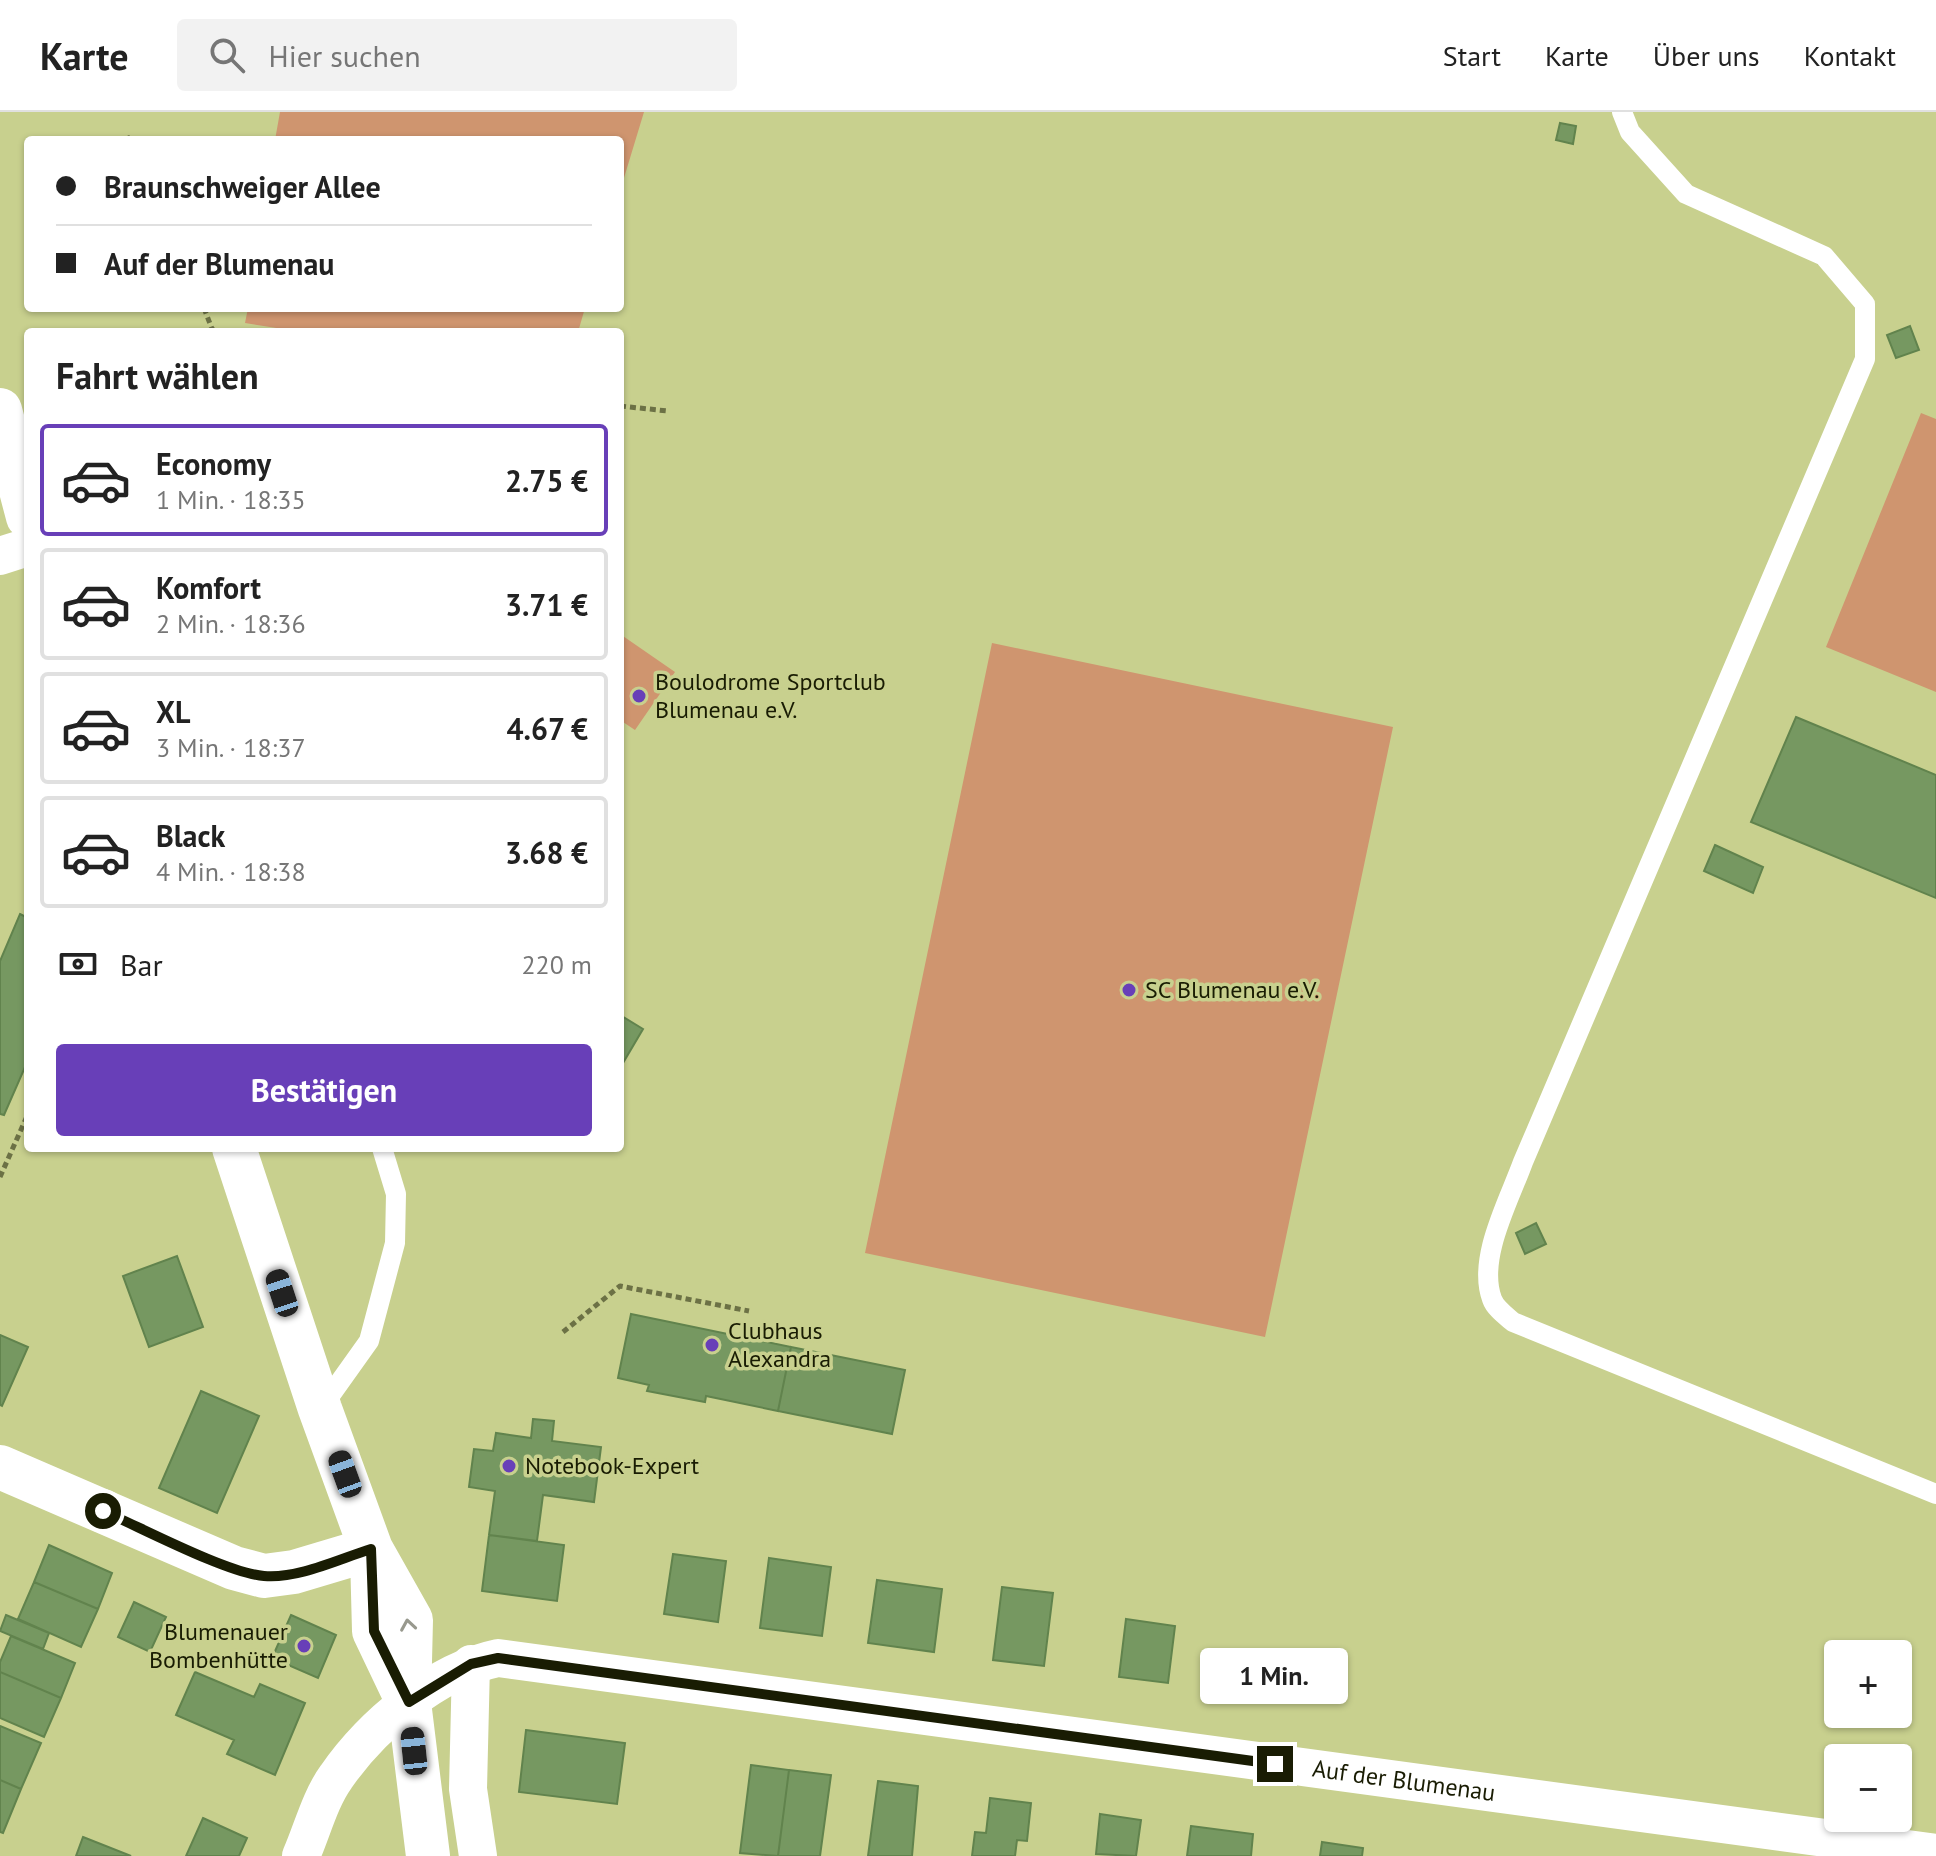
<!DOCTYPE html>
<html lang="de">
<head>
<meta charset="utf-8">
<style>
	body { margin:0; font-family:"PT Sans",sans-serif; background:#f2f2f2; color:#222; height:100vh; display:flex; flex-direction:column; font-size:30px; white-space:nowrap }
	* { box-sizing:border-box; margin:0 }
	p { font-size:26px; color:#767676 }
	.icon { flex:none; width:44px; height:44px; fill:none; stroke:currentColor; stroke-width:2; stroke-linecap:round; stroke-linejoin:round }
	.map { position:relative; flex:1; overflow:hidden }
	.panel { position:absolute; left:24px; top:216px; width:600px; height:824px; display:flex; flex-direction:column; background:#fff; border-radius:8px; box-shadow:0 2px 6px #0004 }
	.panel>* { flex:none }
	.hud { position:absolute; left:24px; top:24px; width:600px; height:176px; border-radius:8px; box-shadow:0 2px 6px #0004; display:grid; align-content:center; height:176px; padding:0 32px; background:#fff }
	.tools { position:absolute; left:1824px; top:1528px; display:grid; gap:16px }
	.tools a { display:grid; place-items:center; width:88px; height:88px; border-radius:8px; background:#fff; box-shadow:0 2px 6px #0004; font-size:40px }
	.end { position:absolute; width:36px; height:36px; margin:-18px; border:10px solid #191c03; background:#fff; box-shadow:0 0 0 4px #fff }
	.from { border-radius:50% }
	.bubble { position:absolute; height:56px; border-radius:8px; background:#fff; box-shadow:0 2px 6px #0004; font-size:26px; font-weight:800; line-height:56px; text-align:center }
	.car { position:absolute; width:24px; height:48px; margin:-24px -12px; border-radius:10px; box-shadow:0 0 6px 2px #0007; background:linear-gradient(#222 24%,#8ab4d8 0 40%,#222 0 76%,#8ab4d8 0 86%,#222 0) }
	.hud b { display:flex; align-items:center; gap:28px; height:76px; font-size:30px }
	.hud b+b { border-top:2px solid #e0e0e0 }
	.hud i { width:20px; height:20px; background:#222 }
	ul { padding:0; list-style:none }
	li { display:flex; align-items:center; gap:24px; height:112px; margin:0 16px 12px; padding:0 16px; border:4px solid #e0e0e0; border-radius:8px }
	li div { flex:1 }
	li b { display:block; font-size:30px }
	li em { font-style:normal; font-weight:800 }
	li.current { border-color:#683fb8 }
	li>.icon { width:72px; height:72px; stroke-width:1.5 }
	h2 { padding:0 32px; font-size:36px; line-height:96px }
	.pay { display:flex; align-items:center; gap:20px; height:88px; padding:0 32px; font-size:30px }
	.pay p { margin-inline-start:auto }
	.action { display:flex; gap:16px; margin-top:auto; padding:16px 32px }
	.action a { flex:1; height:92px; border-radius:8px; background:#683fb8; color:#fff; font-size:32px; font-weight:800; line-height:92px; text-align:center }
	header { display:flex; align-items:center; gap:48px; box-sizing:border-box; height:112px; padding:0 40px; background:#fff; border-bottom:2px solid #e0e0e0 }
	header strong { font-size:38px }
	nav { display:flex; gap:44px; margin-inline-start:auto; font-size:28px }
	.search { width:560px; height:72px; background:#f2f2f2; display:flex; align-items:center; gap:20px; box-sizing:border-box; padding:0 28px; border-radius:8px; color:#767676; font-size:30px }
	.map>svg:first-child { display:block }
	.pitch { fill:#cf956f }
	.building { fill:#769861; stroke:#61834d; stroke-width:2 }
	.lines { fill:none; stroke-linecap:round; stroke-linejoin:round }
	.path { stroke:#6c7145; stroke-width:5; stroke-dasharray:6 4; stroke-linecap:butt }
	.service { stroke:#fff; stroke-width:20 }
	.minor { stroke:#fff; stroke-width:38 }
	.tertiary { stroke:#fff; stroke-width:44 }
	.oneway { stroke:#98998e }
	.route { stroke:#191c03; stroke-width:10 }
	.poi-dot { fill:#683fb8; stroke:#c8d08e; stroke-width:3 }
	.labels { text-anchor:middle; stroke-width:7; stroke-linejoin:round; paint-order:stroke }
	.poi-label { font-size:24px; fill:#191c03; stroke:#c8d08e; text-anchor:start }
	.street-label { font-size:24px; fill:#191c03; stroke:#c8d08e }
</style>
</head>
<body>
<header>
<strong>Karte</strong>
<div class="search"><svg class="icon" aria-label="search" viewBox="0 0 24 24"><circle cx="10" cy="10" r="6"/><path d="M15 15l6 6"/></svg>Hier suchen</div>
<nav><a>Start</a><a>Karte</a><a>Über uns</a><a>Kontakt</a></nav>
</header>
<div class="map">
<svg width="1936" height="1744" viewBox="0 0 1936 1744">
	<rect width="100%" height="100%" fill="#c8d08e"/>
	<path class="pitch" d="M280,0H644L620,79V28H275Z
		M248,196H585L578,220H302L245,211Z
		M1921,301L1936,307V580L1826,535Z
		M620,522L675,560L635,618L620,608Z
		M992,531L1393,615L1265,1225L865,1141Z"/>
	<path class="building" d="M1560,11L1576,14L1573,32L1556,28Z
		M1910,214L1919,238L1896,246L1887,223Z
		M1796,605L1936,663V786L1751,710Z
		M1715,733L1763,755L1753,781L1704,759Z
		M20,802L28,806V957L25,955L4,1003L0,1002V849Z
		M620,903L643,917L620,956Z
		M1536,1111L1546,1132L1525,1142L1516,1121Z
		M177,1144L203,1215L149,1235L123,1164Z
		M631,1202L791,1235L778,1299L706,1284L705,1290L647,1279L649,1273L618,1266Z
		M0,1223L28,1235L2,1294L0,1293Z
		M791,1235L905,1258L892,1322L778,1299Z
		M201,1279L259,1304L217,1401L159,1376Z
		M533,1307L554,1309L552,1329L601,1335L594,1390L543,1383L537,1429L489,1423L495,1379L469,1375L474,1337L493,1339L496,1321L531,1326Z
		M489,1423L564,1433L557,1489L482,1479Z
		M49,1433L112,1461L98,1497L34,1470Z
		M673,1442L726,1449L718,1510L664,1502Z
		M769,1446L831,1455L822,1524L760,1516Z
		M877,1468L942,1477L934,1540L868,1531Z
		M34,1470L98,1497L81,1535L18,1507Z
		M1002,1475L1053,1481L1044,1554L993,1548Z
		M134,1490L166,1505L150,1540L118,1525Z
		M6,1503L49,1521L43,1537L0,1519Z
		M291,1503L336,1523L318,1566L272,1546Z
		M1126,1507L1175,1514L1168,1571L1119,1565Z
		M11,1524L75,1551L61,1586L0,1560V1550Z
		M0,1560L61,1586L44,1625L0,1606Z
		M195,1560L254,1585L260,1572L305,1591L275,1663L227,1642L234,1628L176,1603Z
		M0,1614L41,1631L21,1677L0,1668Z
		M526,1618L625,1631L617,1692L519,1680Z
		M751,1653L789,1658L778,1744L740,1741Z
		M789,1658L831,1663L820,1744H778Z
		M0,1668L21,1677L3,1721L0,1720Z
		M878,1669L918,1674L912,1744H868Z
		M990,1686L1031,1691L1027,1729L1017,1728L1015,1744H972L975,1720L986,1721Z
		M1100,1702L1141,1708L1136,1744L1096,1742Z
		M203,1706L247,1726L239,1744H186Z
		M1191,1714L1253,1722L1251,1744H1187Z
		M83,1725L131,1744H76Z
		M1322,1730L1363,1736L1362,1744H1320Z"/>
	<g class="lines">
		<path class="path" d="M127,24L129,28
			M204,196L212,217L217,220
			M620,294L668,299
			M0,1065L28,1002
			M563,1220L620,1174L749,1199"/>
		<path class="service" d="M1622,0L1630,20L1686,82L1824,144L1865,192V247L1523,1050C1509,1089 1477,1146 1492,1187C1495,1196 1506,1204 1513,1210L1936,1382
			M322,1295L369,1229L395,1131L396,1082L382,1036"/>
		<g class="minor">
			<path d="M0,444L28,435"/>
			<path d="M471,1552L468,1677L478,1744"/>
			<path id="s1" d="M301,1744C312,1719 320,1687 336,1665C372,1613 436,1559 498,1546L1936,1741"/>
		</g>
		<path class="tertiary" d="M0,298L28,405
			M234,1036L320,1297L371,1437L411,1508L409,1590L428,1744
			M0,1355L234,1456L264,1464L294,1460L371,1437
			M372,1443L374,1519L405,1584"/>
	</g>
	<defs><path id="oneway-chevron" d="M-2-3.5L2.5 0L-2 3.5" fill="none" stroke-width="1.6" stroke-linecap="round" stroke-linejoin="round" transform="scale(2)"/></defs>
	<use class="oneway" href="#oneway-chevron" transform="translate(408 1513) rotate(-99)"/>
	<g class="lines">
		<path class="route" d="M103,1399C142,1416 227,1461 264,1464C298,1467 339,1447 371,1437L374,1519L409,1590L471,1552L498,1546L1275,1652"/>
	</g>
	<g class="poi-dot">
		<circle cx="639" cy="584" r="8"/>
		<circle cx="1129" cy="878" r="8"/>
		<circle cx="712" cy="1233" r="8"/>
		<circle cx="509" cy="1354" r="8"/>
		<circle cx="304" cy="1534" r="8"/>
	</g>
	<g class="labels">
		<g class="poi-label">
			<text x="655" y="578">Boulodrome Sportclub<tspan x="655" dy="28">Blumenau e.V.</tspan></text>
			<text x="1145" y="886">SC Blumenau e.V.</text>
			<text x="728" y="1227">Clubhaus<tspan x="728" dy="28">Alexandra</tspan></text>
			<text x="525" y="1362">Notebook-Expert</text>
			<text x="288" y="1528" text-anchor="end">Blumenauer<tspan x="288" dy="28">Bombenhütte</tspan></text>
		</g>
		<g class="street-label">
			<text dy="8" stroke="none"><textPath href="#s1" startOffset="1206">Auf der Blumenau</textPath></text>
		</g>
	</g>
</svg>
<div class="tools">
<a>+</a>
<a>−</a>
</div>
<i class="end from" style="left:103px;top:1399px"></i>
<i class="end" style="left:1275px;top:1652px"></i>
<div class="bubble" style="left:1200px;top:1536px;width:148px">1 Min.</div>
<i class="car" style="left:282px;top:1181px;rotate:342deg"></i>
<i class="car" style="left:345px;top:1362px;rotate:340deg"></i>
<i class="car" style="left:414px;top:1639px;rotate:354deg"></i>
<div class="hud">
<b><i class="from"></i>Braunschweiger Allee</b>
<b><i></i>Auf der Blumenau</b>
</div>
<section class="panel">
<h2>Fahrt wählen</h2>
<ul>
<li class="current"><svg class="icon" aria-label="car" viewBox="0 0 24 24"><path d="M5 17H2v-5l4-1 3-4h7l3 4 3 1v5h-3M9 17h6M6 11h13"/><circle cx="7" cy="17" r="2"/><circle cx="17" cy="17" r="2"/></svg><div><b>Economy</b><p>1 Min. · 18:35</p></div><em>2.75 €</em></li>
<li><svg class="icon" aria-label="car" viewBox="0 0 24 24"><path d="M5 17H2v-5l4-1 3-4h7l3 4 3 1v5h-3M9 17h6M6 11h13"/><circle cx="7" cy="17" r="2"/><circle cx="17" cy="17" r="2"/></svg><div><b>Komfort</b><p>2 Min. · 18:36</p></div><em>3.71 €</em></li>
<li><svg class="icon" aria-label="car" viewBox="0 0 24 24"><path d="M5 17H2v-5l4-1 3-4h7l3 4 3 1v5h-3M9 17h6M6 11h13"/><circle cx="7" cy="17" r="2"/><circle cx="17" cy="17" r="2"/></svg><div><b>XL</b><p>3 Min. · 18:37</p></div><em>4.67 €</em></li>
<li><svg class="icon" aria-label="car" viewBox="0 0 24 24"><path d="M5 17H2v-5l4-1 3-4h7l3 4 3 1v5h-3M9 17h6M6 11h13"/><circle cx="7" cy="17" r="2"/><circle cx="17" cy="17" r="2"/></svg><div><b>Black</b><p>4 Min. · 18:38</p></div><em>3.68 €</em></li>
</ul>
<div class="pay"><svg class="icon" aria-label="cash" viewBox="0 0 24 24"><path d="M3 7h18v10H3z"/><circle cx="12" cy="12" r="2"/></svg>Bar<p>220 m</p></div>
<div class="action"><a>Bestätigen</a></div>
</section>
</div>
</body>
</html>
